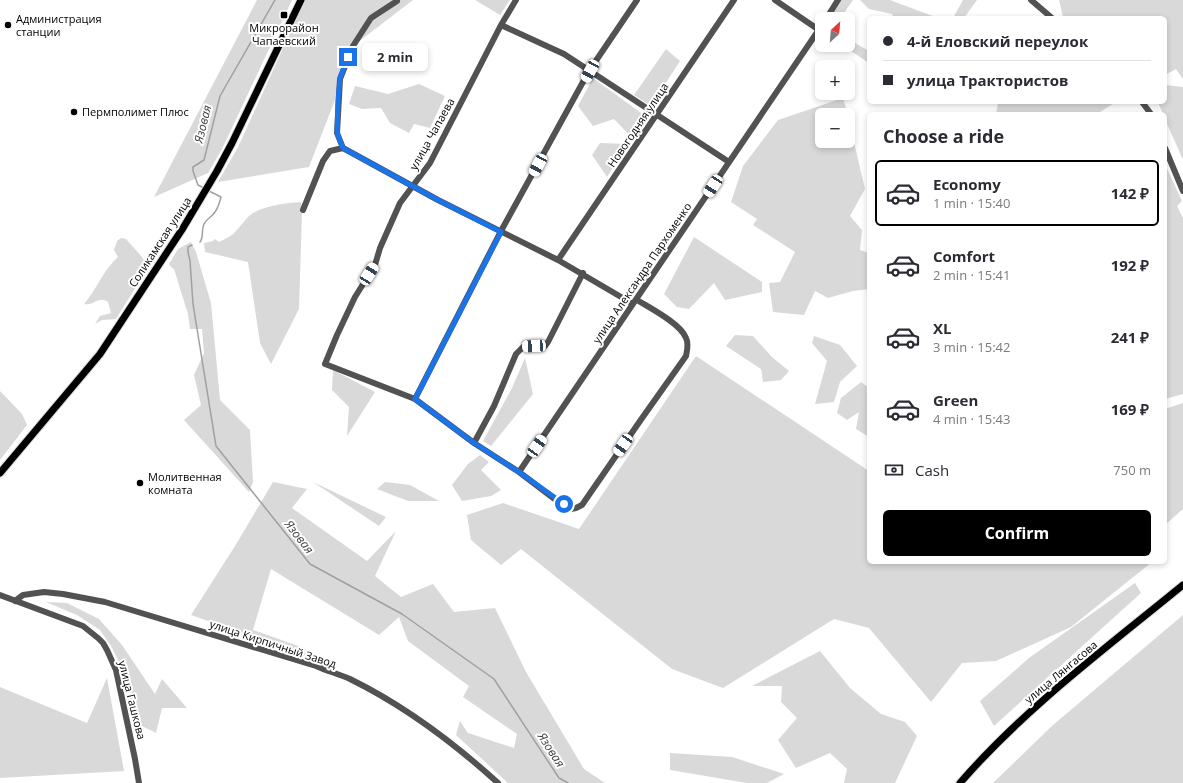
<!DOCTYPE html>
<html lang="en">
<head>
<meta charset="utf-8">
<style>
	body { margin:0; font-family:"Open Sans",sans-serif; background:#f2f2f3; color:#2b2b33; height:100vh; display:flex; flex-direction:column; font-size:15px; white-space:nowrap }
	* { box-sizing:border-box; margin:0 }
	p { font-size:13px; color:#7c7c81 }
	.icon { flex:none; width:22px; height:22px; fill:none; stroke:currentColor; stroke-width:2; stroke-linecap:round; stroke-linejoin:round }
	.map { position:relative; flex:1; overflow:hidden }
	.side { position:absolute; left:867px; top:112px; width:300px; height:452px; display:flex; flex-direction:column; background:#fff; border-radius:6px; box-shadow:0 2px 6px #0003 }
	.side>* { flex:none }
	.hud { position:absolute; left:867px; top:16px; width:300px; height:88px; border-radius:6px; box-shadow:0 2px 6px #0003; display:grid; align-content:center; height:88px; padding:0 16px; background:#fff }
	.needle { width:26px; rotate:26deg }
	.controls { position:absolute; left:815px; top:12px; display:grid; gap:8px }
	.controls a { display:grid; place-items:center; width:40px; height:40px; border-radius:6px; background:#fff; box-shadow:0 2px 6px #0003; font-size:20px }
	.end { position:absolute; width:18px; height:18px; margin:-9px; border:5px solid #1a73e8; background:#fff; box-shadow:0 0 0 2px #fff }
	.from { border-radius:50% }
	.bubble { position:absolute; height:28px; border-radius:6px; background:#fff; box-shadow:0 2px 6px #0003; font-size:13px; font-weight:700; line-height:28px; text-align:center }
	.car { position:absolute; width:12px; height:24px; margin:-12px -6px; border-radius:5px; box-shadow:0 0 3px 1px #0007; background:linear-gradient(#fff 24%,#345 0 40%,#fff 0 76%,#345 0 86%,#fff 0) }
	.hud b { display:flex; align-items:center; gap:14px; height:38px; font-size:15px }
	.hud b+b { border-top:1px solid #e1e1e2 }
	.hud i { width:10px; height:10px; background:#2b2b33 }
	ul { padding:0; list-style:none }
	li { display:flex; align-items:center; gap:12px; height:66px; margin:0 8px 6px; padding:0 8px; border:2px solid transparent; border-radius:6px }
	li div { flex:1 }
	li b { display:block; font-size:15px }
	li em { font-style:normal; font-weight:700 }
	li.on { border-color:#000 }
	li>.icon { width:36px; height:36px; stroke-width:1.5 }
	h2 { padding:0 16px; font-size:18px; line-height:48px }
	.pay { display:flex; align-items:center; gap:10px; height:44px; padding:0 16px; font-size:15px }
	.pay p { margin-inline-start:auto }
	.cta { display:flex; gap:8px; margin-top:auto; padding:8px 16px }
	.cta a { flex:1; height:46px; border-radius:6px; background:#000; color:#fff; font-size:16px; font-weight:700; line-height:46px; text-align:center }
	.map>svg:first-child { display:block }
	.green { fill:#d9d9d9 }
	.lines { fill:none; stroke-linecap:round; stroke-linejoin:round }
	.stream { stroke:#a0a0a0; stroke-width:1.5 }
	.major-casing { stroke:#dbdbdb; stroke-width:9 }
	.minor { stroke:#525252; stroke-width:6 }
	.major { stroke:#000; stroke-width:7 }
	.route { stroke:#1a73e8; stroke-width:5 }
	.poi-dot { fill:#000; stroke:#fff; stroke-width:1.5 }
	.labels { text-anchor:middle; stroke-width:4; stroke-linejoin:round; paint-order:stroke }
	.poi-label { font-size:11px; fill:#000; stroke:#fff; text-anchor:start }
	.street-label { font-size:11px; fill:#000; stroke:#fff }
	.water-label { font-size:12px; font-style:italic; fill:#414141; stroke:#fff }
</style>
</head>
<body>
<div class="map">
<svg width="1183" height="783" viewBox="0 0 1183 783">
	<rect width="100%" height="100%" fill="#fff"/>
	<path class="green" d="M257,0H292L222,149L208,173L154,197Z
		M305,0H413L357,43L309,167L218,182L238,147Z
		M475,0H510L500,15Z
		M841,0H853L840,19H829Z
		M860,0H890L938,18H894L892,14L869,9Z
		M963,0H977L964,18H953Z
		M1059,0H1183V79L1176,69L1165,75V18H1064L1063,17Z
		M848,39L869,51V63L842,45H848Z
		M666,49L680,61L651,106L634,95Z
		M593,78L648,118L633,139L614,119L593,126L578,106Z
		M419,84L445,96L430,128L414,124L409,133L390,123L381,108L362,109L349,104L355,86L388,94Z
		M1166,85L1183,87V160L1165,119V114H1163L1158,102H1165V88Z
		M843,98L848,115H822V141H848V117L865,189L850,216L862,230L860,250L869,253V289L853,291L828,298L815,291L804,315L773,312L769,283L780,282L795,252L753,225L757,219L731,202L743,166L778,120Z
		M996,102H1116L1097,114H996L998,103Z
		M600,143L628,144L607,177L592,155Z
		M1165,164L1182,201L1177,206L1183,218V394L1165,399Z
		M301,202L302,212L299,309L271,364L260,343L248,262L205,252L204,243L213,241L215,239L219,242C224,239 231,237 235,232C240,227 244,221 249,216C260,206 286,203 301,202Z
		M694,237L762,282V292L725,300L714,283L689,309L677,307L664,294Z
		M121,238L126,239L142,257L145,262L146,268L141,279L116,319L102,320L95,324L100,316L111,313L108,302C98,295 94,306 84,304C97,289 103,270 118,257L114,250L117,241Z
		M191,242L196,252L211,303L220,400L250,430L253,482L249,492L184,420L201,405L194,375L204,353L202,329H190L188,314L174,269L171,267L169,264L178,249Z
		M735,335L753,336L772,357L789,371L781,380L763,382L761,369L726,346Z
		M814,336L840,345L857,366L840,382L834,402L815,404L827,361L812,343Z
		M696,356L869,471V562H1152L1071,627L996,661L962,663L931,702L869,628L834,619L723,688L672,669L521,549L501,565L471,540L467,515L503,503L579,529Z
		M525,358L533,394L491,446L483,441L512,388Z
		M333,370L375,392L347,436L349,407L332,390Z
		M861,382L869,388V437L856,429L859,412L847,420L837,413L841,398Z
		M0,391L22,414L27,425L0,460Z
		M1183,403V509L1165,525V409Z
		M480,455L489,462L481,470L501,490L491,496L462,501L452,485L468,464Z
		M273,482L307,489L292,508L367,561L396,531L375,576L401,597L433,584L454,612L495,608L526,672L584,769L605,783H508L456,735L460,721L468,733L514,748L517,734L463,697L469,686L408,641L399,617L379,635L271,569L253,630L304,648L312,658L191,615L235,546Z
		M313,482L386,517L379,526Z
		M385,482L410,485L439,501H408L377,489Z
		M1135,583L1141,593L994,726L980,701L1029,658Z
		M46,602L67,603L99,619L122,645L155,694L162,679L187,708H162L156,733L136,723L126,676L111,646L100,630L77,615Z
		M1183,615V783H993L1053,725Z
		M820,651L850,688L881,714L905,722L917,736L895,783H844L847,769L830,753L796,768L778,740L797,718L781,702L782,686H752Z
		M107,678L124,771L0,778V687L87,723Z
		M670,753L732,757L784,774L767,783H747L670,770Z"/>
	<g class="lines">
		<path class="stream" d="M204,188L198,185L193,171V167L204,160L220,96L275,0
			M200,242C204,237 201,230 204,224C207,218 212,217 215,212C218,208 220,201 221,197L207,190
			M192,245L188,247V252L190,261L193,304L216,446L310,564L402,614L494,679L559,778L568,783"/>
		<defs>
			<path id="major" d="M0,473L100,354L183,228L217,171L232,143L301,0
				M960,783C1025,708 1106,648 1183,585"/>
		</defs>
		<use href="#major" class="major-casing"/>
		<path class="minor" d="M516,0L501,25L430,163L400,203L380,248L375,265L355,297L337,335L325,364L415,399L474,443L519,472L556,500L571,509L576,508L582,505L640,421L686,356C687,350 689,344 686,338C681,324 650,308 637,300
			M775,0L819,30
			M1031,0L1052,18
			M826,19L838,0
			M501,25L564,54L729,162
			M1142,102L1151,114
			M343,148L438,200L558,260L633,304
			M343,148L337,133L340,79L353,46L371,18L397,1
			M1165,148L1183,191
			M303,210L323,161L330,151L343,148
			M558,260L734,0
			M415,399L501,231L589,71L637,0
			M474,443L494,406L516,354L523,347L545,346L548,342L583,273
			M519,472L822,25
			M0,595L83,626L98,638L103,643L107,650L116,670L135,759L139,783
			M15,601L23,595L44,592L63,594L105,602L316,666C327,671 339,674 350,679C405,706 453,742 498,783"/>
		<use href="#major" class="major"/>
	</g>
	<g class="lines">
		<path class="route" d="M348,57L340,78L338,101L337,133L343,148L438,200L501,232L415,399L474,443L519,472L564,504"/>
	</g>
	<g class="poi-dot">
		<rect x="280" y="11" width="8" height="8" rx="2"/>
		<circle cx="8" cy="25" r="4"/>
		<circle cx="74" cy="112" r="4"/>
		<circle cx="140" cy="483" r="4"/>
	</g>
	<g class="labels">
		<g class="poi-label">
			<text x="16" y="23">Администрация<tspan x="16" dy="13">станции</tspan></text>
			<text x="284" y="32" text-anchor="middle">Микрорайон<tspan x="284" dy="13">Чапаевский</tspan></text>
			<text x="82" y="116">Пермполимет Плюс</text>
			<text x="148" y="481">Молитвенная<tspan x="148" dy="13">комната</tspan></text>
		</g>
		<g class="street-label">
			<text transform="translate(638 125) rotate(-56)" y="4">Новогодняя улица</text>
			<text transform="translate(432 134) rotate(-61)" y="4">улица Чапаева</text>
			<text transform="translate(160 242) rotate(-57)" y="4">Соликамская улица</text>
			<text transform="translate(642 273) rotate(-56)" y="4">улица Александра Пархоменко</text>
			<text transform="translate(273 644) rotate(18)" y="4">улица Кирпичный Завод</text>
			<text transform="translate(1061 672) rotate(-40)" y="4">улица Лянгасова</text>
			<text transform="translate(132 700) rotate(76)" y="4">улица Гашкова</text>
		</g>
		<g class="water-label">
			<text transform="translate(203 124) rotate(-76)" y="4">Язовая</text>
			<text transform="translate(299 537) rotate(52)" y="4">Язовая</text>
			<text transform="translate(551 750) rotate(57)" y="4">Язовая</text>
		</g>
	</g>
</svg>
<div class="controls">
<a><svg class="needle" viewBox="-14 -14 28 28"><path d="M0-13l5 13h-10z" fill="#e53935"/><path d="M0 13l5-13h-10z" fill="#7c7c81"/></svg></a>
<a>+</a>
<a>−</a>
</div>
<i class="end from" style="left:564px;top:504px"></i>
<i class="end" style="left:348px;top:57px"></i>
<div class="bubble" style="left:362px;top:43px;width:66px">2 min</div>
<i class="car" style="left:590px;top:71px;rotate:209deg"></i>
<i class="car" style="left:538px;top:165px;rotate:209deg"></i>
<i class="car" style="left:713px;top:186px;rotate:213deg"></i>
<i class="car" style="left:369px;top:274px;rotate:32deg"></i>
<i class="car" style="left:534px;top:346px;rotate:267deg"></i>
<i class="car" style="left:623px;top:445px;rotate:214deg"></i>
<i class="car" style="left:537px;top:446px;rotate:34deg"></i>
<div class="hud">
<b><i class="from"></i>4-й Еловский переулок</b>
<b><i></i>улица Трактористов</b>
</div>
<section class="side">
<h2>Choose a ride</h2>
<ul>
<li class="on"><svg class="icon" aria-label="car" viewBox="0 0 24 24"><path d="M5 17H2v-5l4-1 3-4h7l3 4 3 1v5h-3M9 17h6M6 11h13"/><circle cx="7" cy="17" r="2"/><circle cx="17" cy="17" r="2"/></svg><div><b>Economy</b><p>1 min · 15:40</p></div><em>142 ₽</em></li>
<li><svg class="icon" aria-label="car" viewBox="0 0 24 24"><path d="M5 17H2v-5l4-1 3-4h7l3 4 3 1v5h-3M9 17h6M6 11h13"/><circle cx="7" cy="17" r="2"/><circle cx="17" cy="17" r="2"/></svg><div><b>Comfort</b><p>2 min · 15:41</p></div><em>192 ₽</em></li>
<li><svg class="icon" aria-label="car" viewBox="0 0 24 24"><path d="M5 17H2v-5l4-1 3-4h7l3 4 3 1v5h-3M9 17h6M6 11h13"/><circle cx="7" cy="17" r="2"/><circle cx="17" cy="17" r="2"/></svg><div><b>XL</b><p>3 min · 15:42</p></div><em>241 ₽</em></li>
<li><svg class="icon" aria-label="car" viewBox="0 0 24 24"><path d="M5 17H2v-5l4-1 3-4h7l3 4 3 1v5h-3M9 17h6M6 11h13"/><circle cx="7" cy="17" r="2"/><circle cx="17" cy="17" r="2"/></svg><div><b>Green</b><p>4 min · 15:43</p></div><em>169 ₽</em></li>
</ul>
<div class="pay"><svg class="icon" aria-label="cash" viewBox="0 0 24 24"><path d="M3 7h18v10H3z"/><circle cx="12" cy="12" r="2"/></svg>Cash<p>750 m</p></div>
<div class="cta"><a>Confirm</a></div>
</section>
</div>
</body>
</html>
